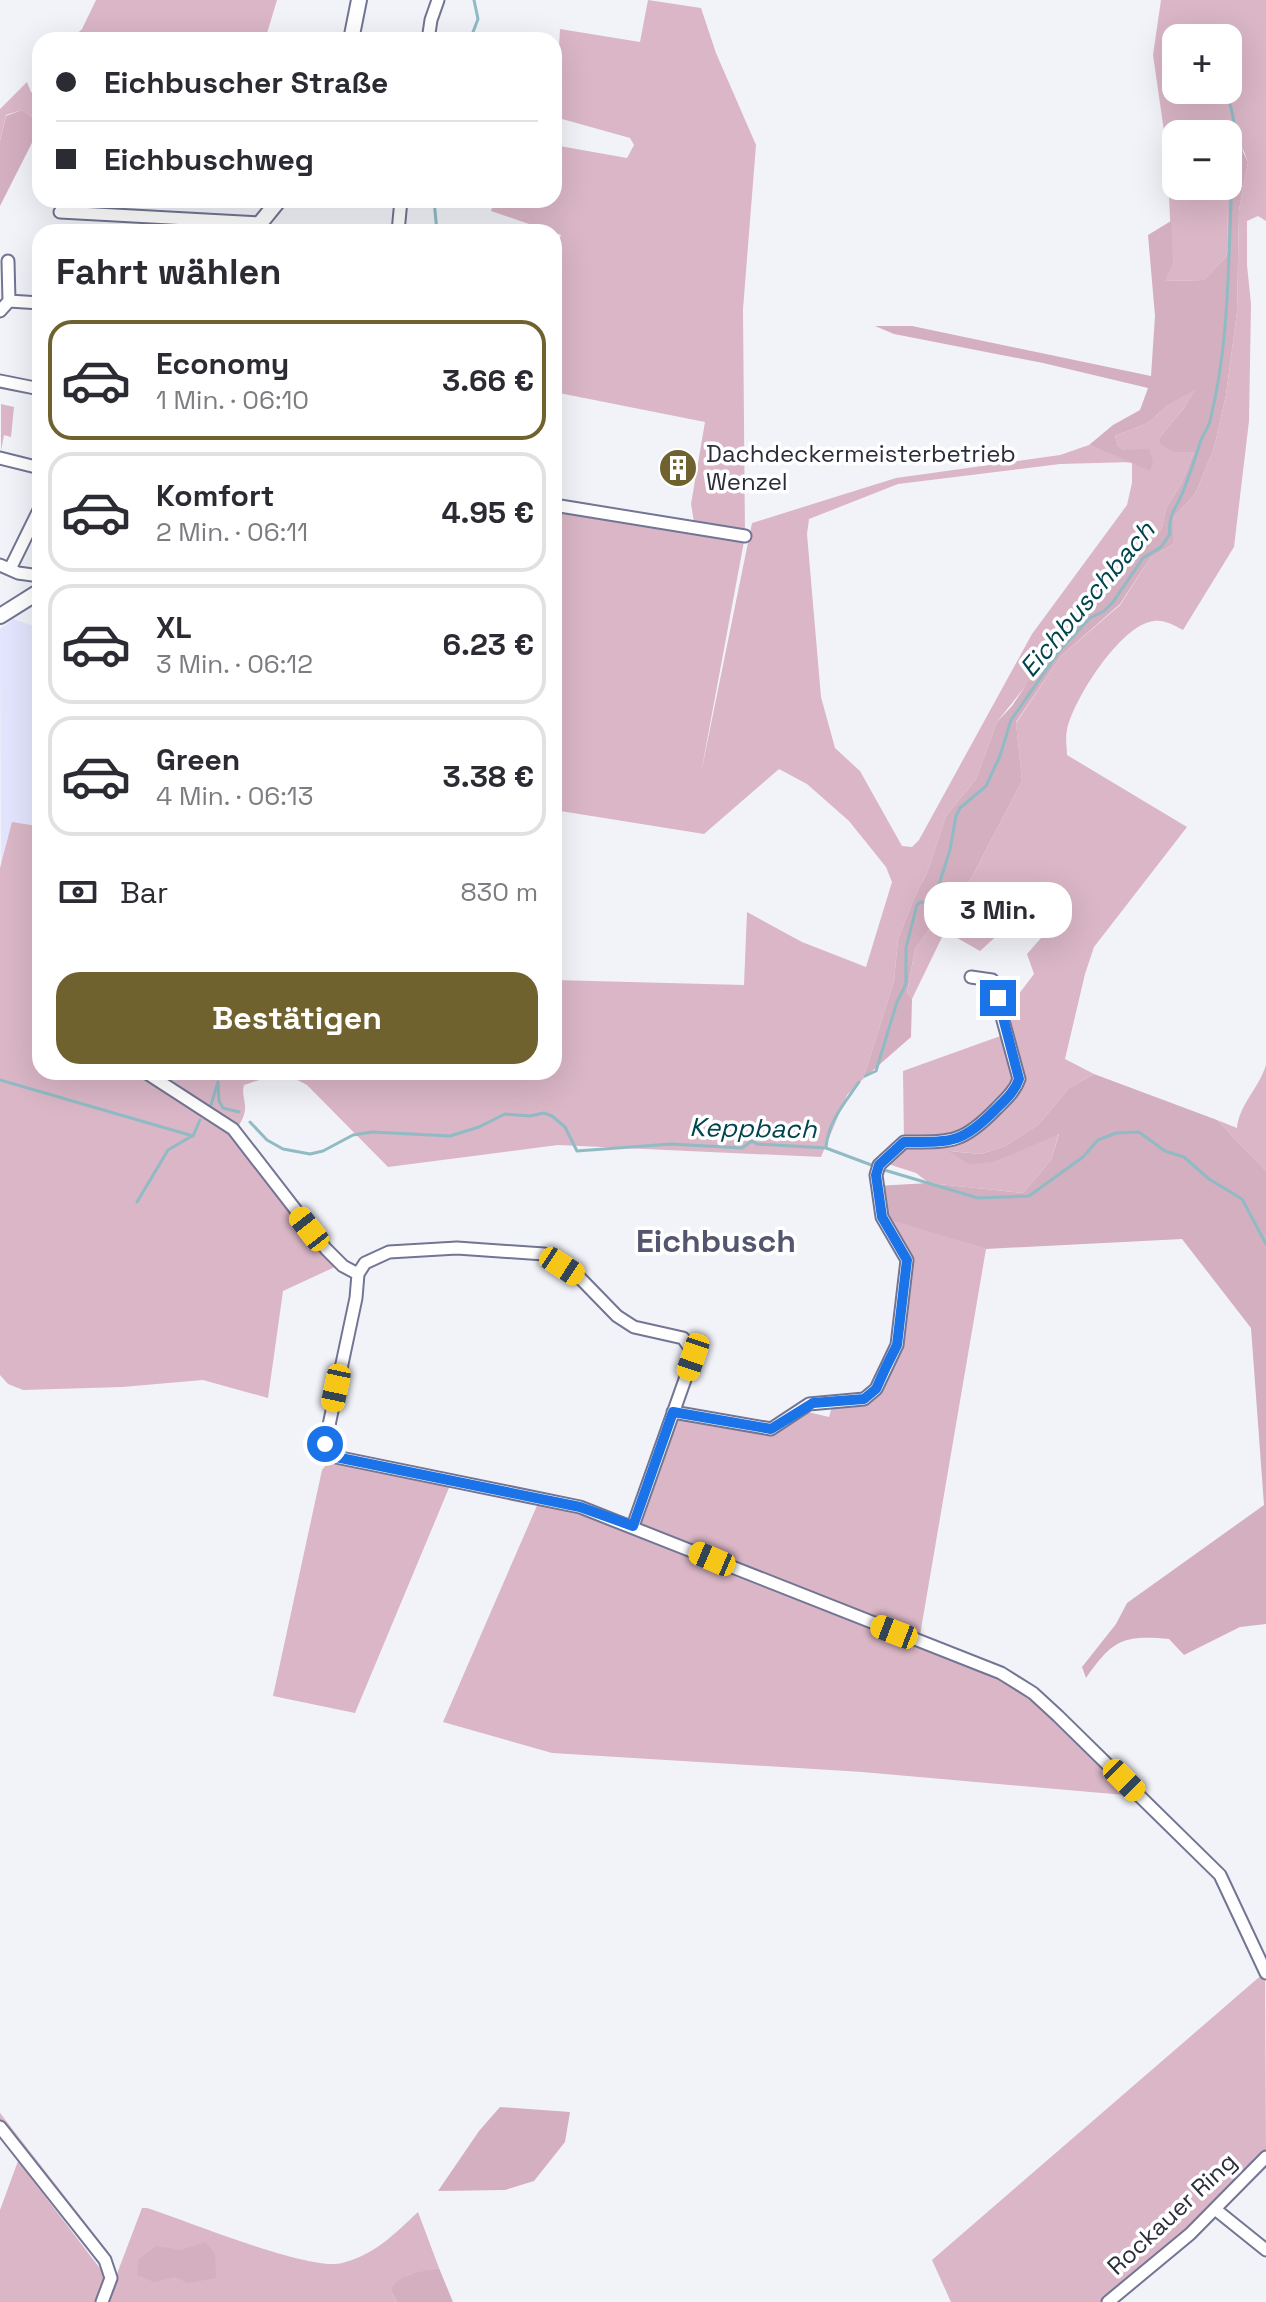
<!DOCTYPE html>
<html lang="de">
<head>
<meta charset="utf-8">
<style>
	body { margin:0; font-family:"Space Grotesk",sans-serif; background:#f7f7f7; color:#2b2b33; height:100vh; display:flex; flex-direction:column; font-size:30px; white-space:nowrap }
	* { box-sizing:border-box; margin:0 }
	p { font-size:26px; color:#7c7c81 }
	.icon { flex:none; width:44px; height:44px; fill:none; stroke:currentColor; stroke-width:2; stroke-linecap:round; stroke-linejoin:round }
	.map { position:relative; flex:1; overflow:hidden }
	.drawer { position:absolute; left:32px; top:224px; width:530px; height:856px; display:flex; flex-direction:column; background:#fff; border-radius:24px; box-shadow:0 8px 32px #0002 }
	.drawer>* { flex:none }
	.banner { position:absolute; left:32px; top:32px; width:530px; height:176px; border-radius:24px; box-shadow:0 8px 32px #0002; display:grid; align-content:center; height:176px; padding:0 24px; background:#fff }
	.buttons { position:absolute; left:1162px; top:24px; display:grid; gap:16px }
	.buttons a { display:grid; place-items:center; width:80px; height:80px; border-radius:16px; background:#fff; box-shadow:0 8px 32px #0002; font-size:40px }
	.end { position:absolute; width:36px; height:36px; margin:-18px; border:10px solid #1a73e8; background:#fff; box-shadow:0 0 0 4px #fff }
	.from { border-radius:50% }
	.bubble { position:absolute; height:56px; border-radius:24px; background:#fff; box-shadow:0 8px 32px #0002; font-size:26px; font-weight:700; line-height:56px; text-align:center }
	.car { position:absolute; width:24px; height:48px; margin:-24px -12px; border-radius:10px; box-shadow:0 0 6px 2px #0007; background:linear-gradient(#f5c518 24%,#345 0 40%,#f5c518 0 76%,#345 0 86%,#f5c518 0) }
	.banner b { display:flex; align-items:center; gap:28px; height:76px; font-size:30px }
	.banner b+b { border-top:2px solid #e1e1e2 }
	.banner i { width:20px; height:20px; background:#2b2b33 }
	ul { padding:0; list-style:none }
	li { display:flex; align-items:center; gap:24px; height:120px; margin:0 16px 12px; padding:0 8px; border:4px solid #e1e1e2; border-radius:24px }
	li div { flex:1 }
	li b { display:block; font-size:30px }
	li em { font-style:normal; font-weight:700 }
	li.on { border-color:#70622f }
	li>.icon { width:72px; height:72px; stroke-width:1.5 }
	h2 { padding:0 24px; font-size:36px; line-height:96px }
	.pay { display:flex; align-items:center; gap:20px; height:88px; padding:0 24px; font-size:30px }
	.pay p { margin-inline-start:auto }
	.primary-button { display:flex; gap:16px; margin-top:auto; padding:16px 24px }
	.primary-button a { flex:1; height:92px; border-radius:24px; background:#70622f; color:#fff; font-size:32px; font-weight:700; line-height:92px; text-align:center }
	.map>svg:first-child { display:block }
	.built { fill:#e2e5fd }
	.green { fill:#dab6c6; fill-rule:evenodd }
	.forest { fill:#d4afbf }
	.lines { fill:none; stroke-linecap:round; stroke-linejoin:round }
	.stream { stroke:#90bbc4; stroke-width:3 }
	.minor-casing { stroke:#727593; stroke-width:15 }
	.tertiary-casing { stroke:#727593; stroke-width:18 }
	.minor { stroke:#fff; stroke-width:11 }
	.tertiary { stroke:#fff; stroke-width:14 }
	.route { stroke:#1a73e8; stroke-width:10 }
	.labels { text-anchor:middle; stroke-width:7; stroke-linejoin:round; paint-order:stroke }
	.poi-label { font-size:24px; fill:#2c2d3a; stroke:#fff; text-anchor:start }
	.street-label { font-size:24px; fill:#2c2d3a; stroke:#fff }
	.water-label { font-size:26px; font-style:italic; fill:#00444e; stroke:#fff }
	.district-label { font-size:32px; font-weight:bold; fill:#535571; stroke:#fff }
</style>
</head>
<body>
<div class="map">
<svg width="1266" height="2302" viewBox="0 0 1266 2302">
	<rect width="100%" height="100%" fill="#f2f3f9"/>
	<path class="built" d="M13,619L40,628V816L38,826L1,868L0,629Z"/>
	<path class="green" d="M96,0H277L265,40H70L82,29Z
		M648,0L701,8L716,53L756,145L743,309L745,536L701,773L752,523L896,478L1060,455L1089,445L1149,470L1138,451L1124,450L1118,446L1115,436L1148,423L1167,406L1196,389L1184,408L1159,438L1174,452H1194L1181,484L1166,508L1162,528L1156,537L1139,551L1101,598L1092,602L997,722L976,779L946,816L927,873L915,896L898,939L894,981L863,1079L847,1095L821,1157L558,1145L388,1167L307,1085L286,1074L287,1072H554V980L744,985L747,912L802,942L866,967L892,882L886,867L849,821L807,784L779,769L704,834L554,810V506L695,528L691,504L705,422L554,392V253L561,235L491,211L495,200H554V145L627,158L634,145L630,138L555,117L560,29L640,42ZM1132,462V483L1127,505L1032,634L919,840L912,847L902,846L860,771L835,748L821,697L807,534L809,519L898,484L1060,464Z
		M1161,0H1266V221L1258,216L1247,221V265L1251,304L1249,421L1234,547L1183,630C1173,625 1165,620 1154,621C1121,624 1073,700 1067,730C1065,738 1067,747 1067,755L1187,827L1094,947L1085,974L1065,1059L1094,1074L1069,1088L1038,1125L1005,1146L981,1154L950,1151L995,1162L1059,1133L1051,1160L1023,1193L929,1183L916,1173L882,1162L904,1142L903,1071L1006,1034L1003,1015L1034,974L1027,954L1049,929L1023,912L980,951L945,931L912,999L907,993L915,949L931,927L953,913L1022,781L1016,723L1061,656L1120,605L1150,558L1173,544V518L1195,494L1214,448L1226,395L1237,312L1239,210L1248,162L1234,126L1228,173V134H1176V186H1227L1228,247L1226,257L1204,280L1164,281L1172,262L1167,152L1153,55ZM1176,38H1228V90H1176Z
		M27,82L31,92L40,95V123L22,110L6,115L0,141V109Z
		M1,404L14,407L11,437L4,435L1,451Z
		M40,816V1072H283L244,1085C242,1092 244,1097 245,1105C246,1117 239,1125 232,1135L337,1266L283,1291L268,1398L203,1380L122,1387L23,1390L8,1384L0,1375V868L12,822L37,826Z
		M1266,1065V1171L1217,1120L1237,1128C1239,1105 1259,1088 1266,1065Z
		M889,1218L986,1249L919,1641L1033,1693L1105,1761L1125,1795L862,1772L552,1753L443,1722L539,1501L586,1513L627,1527L673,1412L771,1429L809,1404L808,1412L829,1417L834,1400L864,1399L897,1345L907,1260Z
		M329,1461L451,1483L355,1713L273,1696L322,1470Z
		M1265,1972L1266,2154L1215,2209L1108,2302H951L932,2260Z
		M0,2113L109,2253L106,2255L12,2137L0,2121Z
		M18,2161L102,2271L115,2279L142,2208H147C185,2220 310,2272 342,2263C376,2254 393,2235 418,2212L439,2268L408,2275L391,2291L397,2302H0V2210Z"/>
	<path class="forest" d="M22,110L40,123V127L0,206V141L6,116Z
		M1234,125L1239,126L1243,152L1248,162L1239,210L1237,312L1226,395L1214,448L1195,494L1173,518V544L1150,558L1120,604L1061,656L1016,722L1022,781L953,913L931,927L915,949L907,993L912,999L911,1037L863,1079L894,981L898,939L915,896L927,873L946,816L976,779L997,722L1012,706L1059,635L1092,602L1101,598L1139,551L1156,537L1162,528L1166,508L1181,484L1194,452H1174L1160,444L1159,438L1184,408L1195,390L1167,406L1148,423L1115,436L1118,446L1124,450L1149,449L1153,462L1150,471L1089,445L1113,425L1140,410L1148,388L1043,363L894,334L875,326H912L1151,376L1155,316L1148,235L1171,221L1173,262L1165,281L1204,280L1226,257L1228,248L1227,190Z
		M1094,1074L1217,1120L1266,1171V1624L1240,1627L1184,1655L1169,1639C1122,1635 1113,1640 1086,1678L1082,1667L1116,1624L1127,1603L1264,1505L1251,1328L1182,1239L986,1249L882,1217L876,1186L929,1183L1023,1193L1051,1160L1059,1134L995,1162L969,1164L948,1151L981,1154L1005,1146L1038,1125L1069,1088Z
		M500,2107L570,2112L565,2142L534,2181L505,2190L438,2191L479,2131Z
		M206,2242L215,2254L216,2278L188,2283L175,2277L154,2282L137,2275L138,2260L156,2246L181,2250Z
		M439,2268L453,2302H397L391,2291C398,2273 421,2272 439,2268Z"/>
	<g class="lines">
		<path class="stream" d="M470,40L478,19L474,0
			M434,200L437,232
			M169,1072L175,1074L178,1072
			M865,1076L876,1071L897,1002L906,984V948L917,905L921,902L933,903L950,850L956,816L960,808L986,786L1000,756L1011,720L1060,650L1090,618L1104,611L1113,602L1143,558L1161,547L1170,534C1167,515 1178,506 1184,489C1190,474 1195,459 1200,443C1202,436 1208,429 1210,421C1228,349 1228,277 1231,204C1232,166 1241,139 1229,101
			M0,1080L193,1136L200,1120
			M211,1105L218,1082L219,1101L223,1108L239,1112
			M250,1122L267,1140L283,1149L310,1154L323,1151L353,1135L372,1132L450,1136L479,1127L505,1114L530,1116L544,1113L552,1116L565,1127L577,1151L671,1144L742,1148L752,1141L757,1144L826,1148L874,1166
			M826,1147C829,1120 844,1104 859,1082
			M881,1169L978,1198L1029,1196L1083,1157L1098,1140L1116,1133L1139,1132L1165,1151L1184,1157L1209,1179L1242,1199L1266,1244
			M137,1202L168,1150L192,1136"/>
		<defs>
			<path id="minor" d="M428,40L431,20L438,0
				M60,212L260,223
				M398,232L401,200
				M8,261L9,301
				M0,311L9,301L40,303
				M0,381L40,389
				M0,458L40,468
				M554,505L745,536
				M0,565L18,573L40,576
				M10,569L40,508
				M145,1072L233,1129L326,1249L343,1266L358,1274
				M673,1412L771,1429L809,1404L864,1399L876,1389L897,1345L907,1260L882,1217L876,1175L879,1165L904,1142C951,1142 962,1144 996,1109C1006,1099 1015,1091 1019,1079L992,980L971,977
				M633,1526L693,1357L692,1351L683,1338L634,1327L617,1316L580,1278L544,1254L457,1248L389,1252L365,1263L358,1274L356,1298L325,1444L326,1455L580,1507L1001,1673L1033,1693L1058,1716L1220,1875L1266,1973
				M0,2127L105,2260L111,2278L102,2302
				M1215,2209L1266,2250
				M1108,2302L1190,2234L1266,2157"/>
			<path id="tertiary" d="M351,40L359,0
				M253,232L279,200
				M0,616L40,591"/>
		</defs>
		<use href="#minor" class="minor-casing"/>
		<use href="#tertiary" class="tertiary-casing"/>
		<use href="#minor" class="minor"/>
		<use href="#tertiary" class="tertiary"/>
	</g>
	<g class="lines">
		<path class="route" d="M325,1444L326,1455L580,1507L633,1526L673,1412L771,1429L813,1403L864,1399L876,1389L886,1367L897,1345L907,1260L882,1217L876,1175L879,1165L904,1142C951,1142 962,1144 996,1109C1006,1099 1015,1091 1019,1079L998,998"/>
	</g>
	<defs>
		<symbol id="building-disc" viewBox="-11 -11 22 22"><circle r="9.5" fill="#70622f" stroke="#fff"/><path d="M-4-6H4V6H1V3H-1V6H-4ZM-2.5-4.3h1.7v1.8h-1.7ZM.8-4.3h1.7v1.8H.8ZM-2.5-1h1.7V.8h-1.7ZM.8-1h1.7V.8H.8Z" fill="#fff"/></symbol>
	</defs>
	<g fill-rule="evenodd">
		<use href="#building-disc" x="656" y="446" width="44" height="44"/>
	</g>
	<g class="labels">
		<g class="poi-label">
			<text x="706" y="462">Dachdeckermeisterbetrieb<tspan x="706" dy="28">Wenzel</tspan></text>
		</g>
		<g class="street-label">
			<text transform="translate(1172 2214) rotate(-43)" y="8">Rockauer Ring</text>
		</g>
		<g class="water-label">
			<text transform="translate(1087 599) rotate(-50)" y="9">Eichbuschbach</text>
			<text transform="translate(753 1128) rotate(1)" y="9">Keppbach</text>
		</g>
		<g class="district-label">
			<text x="716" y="1252">Eichbusch</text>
		</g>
	</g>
</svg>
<div class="buttons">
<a>+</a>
<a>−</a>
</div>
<i class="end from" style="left:325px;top:1444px"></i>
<i class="end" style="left:998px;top:998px"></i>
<div class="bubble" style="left:924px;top:882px;width:148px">3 Min.</div>
<i class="car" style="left:309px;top:1229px;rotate:322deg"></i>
<i class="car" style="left:562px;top:1266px;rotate:123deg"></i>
<i class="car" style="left:693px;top:1357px;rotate:199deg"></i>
<i class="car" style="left:336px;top:1388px;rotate:192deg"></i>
<i class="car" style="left:712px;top:1559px;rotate:293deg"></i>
<i class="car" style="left:894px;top:1632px;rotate:291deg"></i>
<i class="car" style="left:1124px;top:1780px;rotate:135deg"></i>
<div class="banner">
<b><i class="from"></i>Eichbuscher Straße</b>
<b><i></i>Eichbuschweg</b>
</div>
<section class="drawer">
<h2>Fahrt wählen</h2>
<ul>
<li class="on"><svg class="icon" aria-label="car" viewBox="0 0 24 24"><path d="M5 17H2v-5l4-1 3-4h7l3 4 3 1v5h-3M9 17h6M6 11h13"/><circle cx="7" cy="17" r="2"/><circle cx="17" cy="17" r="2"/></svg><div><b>Economy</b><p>1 Min. · 06:10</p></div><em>3.66 €</em></li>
<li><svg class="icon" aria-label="car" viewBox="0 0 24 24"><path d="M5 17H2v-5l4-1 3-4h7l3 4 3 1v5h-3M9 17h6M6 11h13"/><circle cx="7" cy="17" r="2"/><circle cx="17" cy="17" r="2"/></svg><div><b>Komfort</b><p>2 Min. · 06:11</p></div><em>4.95 €</em></li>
<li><svg class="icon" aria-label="car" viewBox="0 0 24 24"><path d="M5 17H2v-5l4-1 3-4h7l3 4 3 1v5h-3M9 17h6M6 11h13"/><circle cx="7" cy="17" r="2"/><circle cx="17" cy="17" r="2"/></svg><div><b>XL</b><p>3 Min. · 06:12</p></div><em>6.23 €</em></li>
<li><svg class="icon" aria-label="car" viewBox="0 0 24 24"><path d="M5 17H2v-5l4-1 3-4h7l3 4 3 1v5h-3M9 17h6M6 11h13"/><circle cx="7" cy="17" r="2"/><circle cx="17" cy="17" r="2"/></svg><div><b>Green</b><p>4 Min. · 06:13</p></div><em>3.38 €</em></li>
</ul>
<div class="pay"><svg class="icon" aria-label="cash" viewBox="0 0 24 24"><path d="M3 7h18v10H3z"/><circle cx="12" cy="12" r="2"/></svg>Bar<p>830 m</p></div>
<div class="primary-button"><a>Bestätigen</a></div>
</section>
</div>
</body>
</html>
